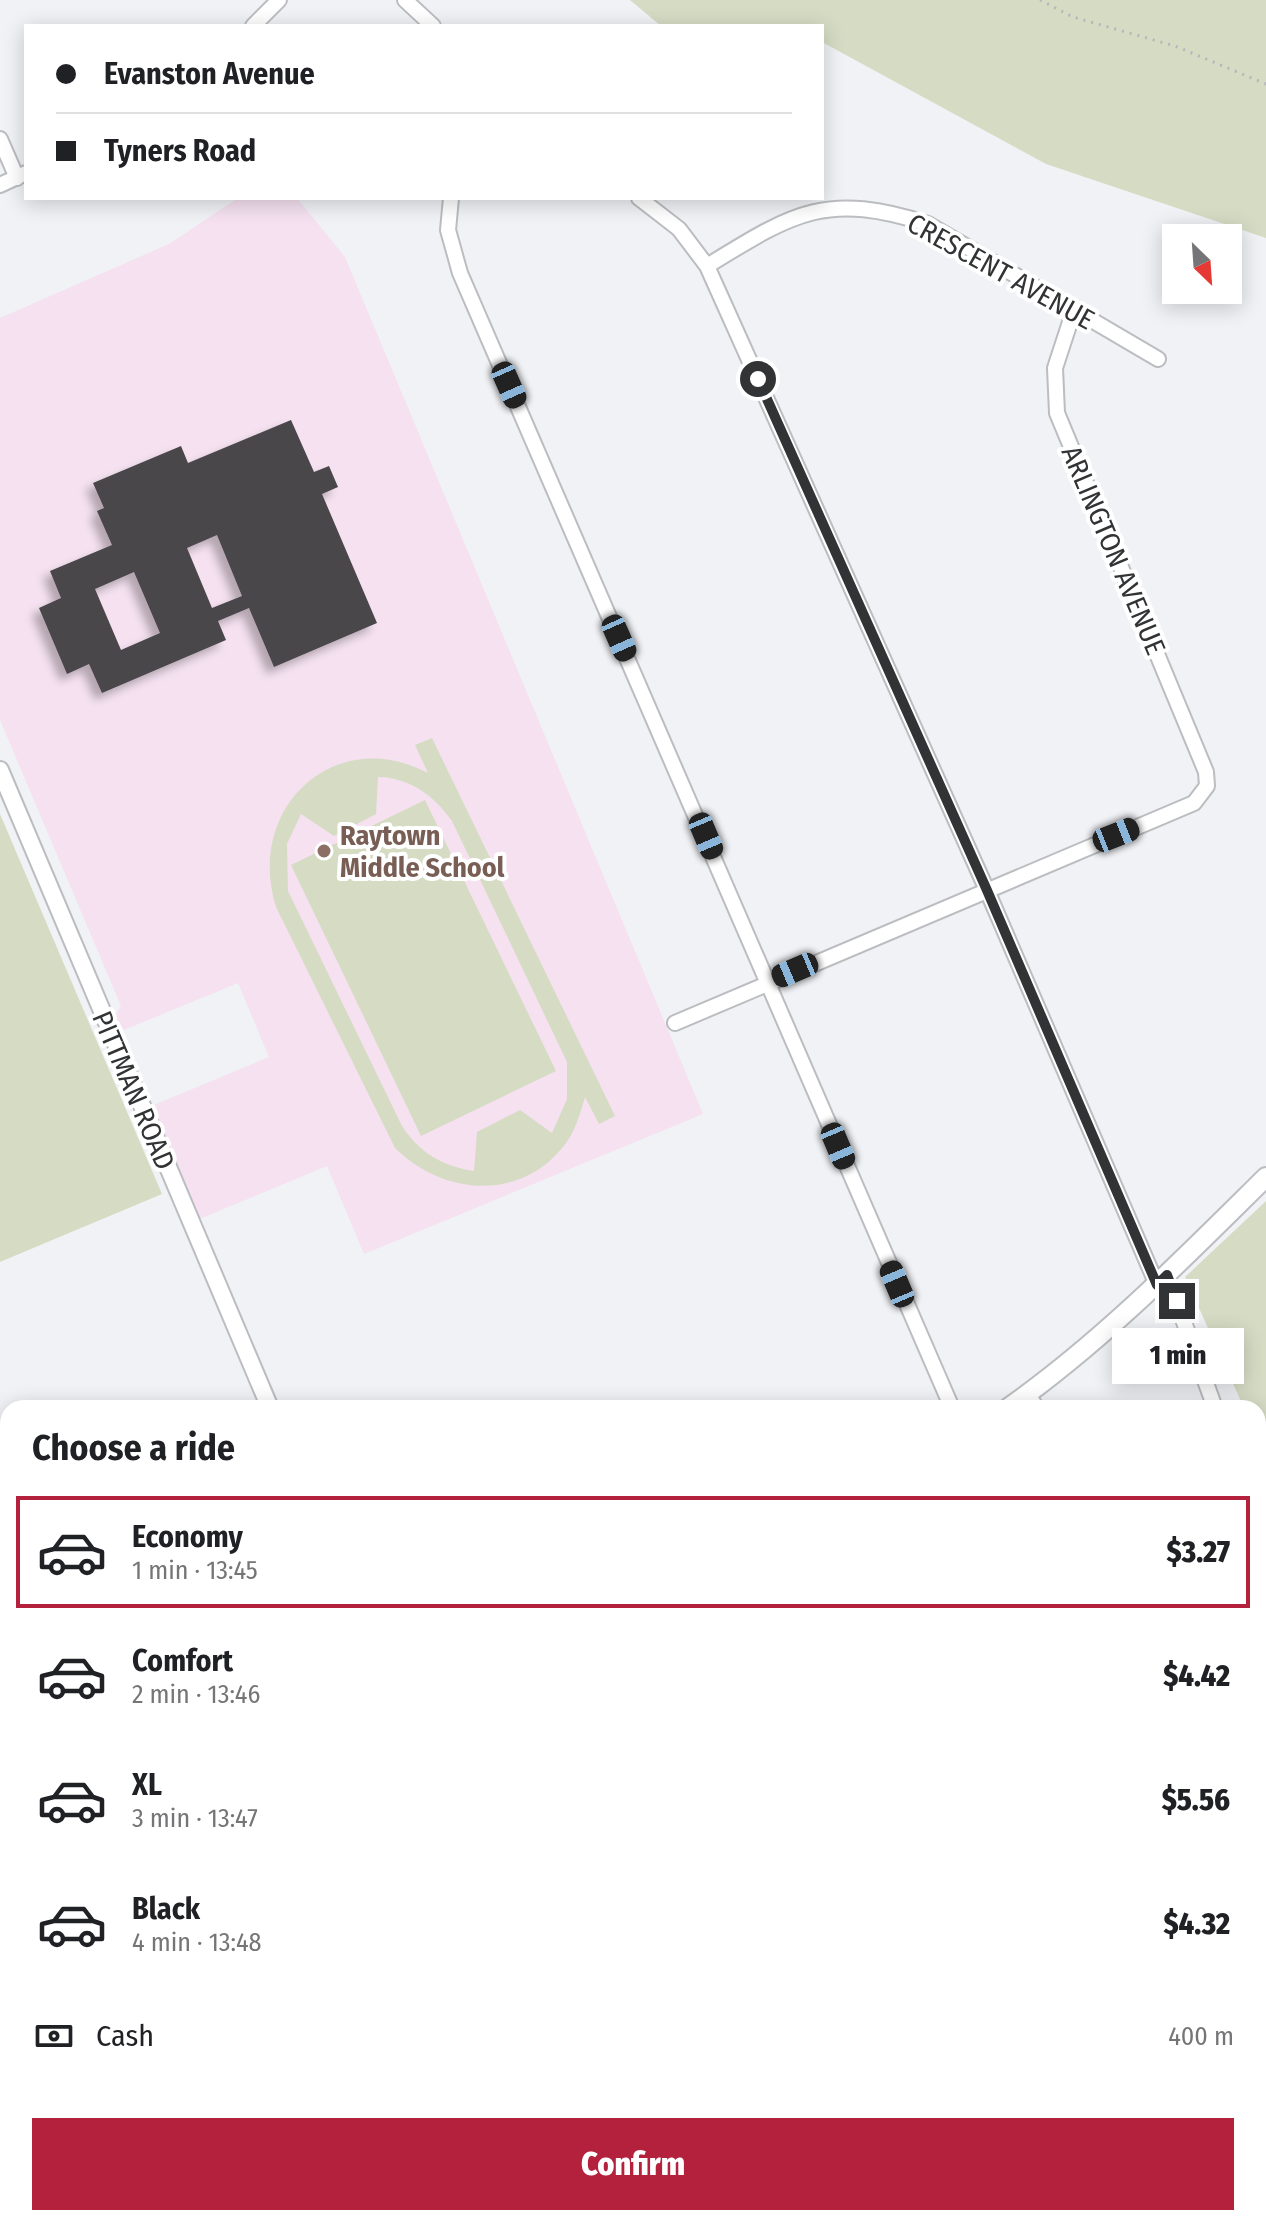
<!DOCTYPE html>
<html lang="en">
<head>
<meta charset="utf-8">
<style>
	body { margin:0; font-family:"Fira Sans Condensed",sans-serif; background:#f6f6f6; color:#202124; height:100vh; display:flex; flex-direction:column; font-size:30px; white-space:nowrap }
	* { box-sizing:border-box; margin:0 }
	p { font-size:26px; color:#757577 }
	.icon { flex:none; width:44px; height:44px; fill:none; stroke:currentColor; stroke-width:2; stroke-linecap:round; stroke-linejoin:round }
	.map { position:relative; flex:1; overflow:hidden }
	.drawer { position:absolute; left:0px; top:1400px; width:1266px; height:826px; display:flex; flex-direction:column; background:#fff; border-radius:24px 24px 0 0; box-shadow:0 4px 20px #0003 }
	.drawer>* { flex:none }
	.top-card { position:absolute; left:24px; top:24px; width:800px; height:176px; border-radius:0px; box-shadow:0 4px 20px #0003; display:grid; align-content:center; height:176px; padding:0 32px; background:#fff }
	.needle { width:52px; rotate:155deg }
	.buttons { position:absolute; left:1162px; top:224px; display:grid; gap:16px }
	.buttons a { display:grid; place-items:center; width:80px; height:80px; border-radius:0px; background:#fff; box-shadow:0 4px 20px #0003; font-size:40px }
	.end { position:absolute; width:36px; height:36px; margin:-18px; border:10px solid #323335; background:#fff; box-shadow:0 0 0 4px #fff }
	.from { border-radius:50% }
	.bubble { position:absolute; height:56px; border-radius:0px; background:#fff; box-shadow:0 4px 20px #0003; font-size:26px; font-weight:800; line-height:56px; text-align:center }
	.car { position:absolute; width:24px; height:48px; margin:-24px -12px; border-radius:10px; box-shadow:0 0 6px 2px #0007; background:linear-gradient(#222 24%,#8ab4d8 0 40%,#222 0 76%,#8ab4d8 0 86%,#222 0) }
	.top-card b { display:flex; align-items:center; gap:28px; height:76px; font-size:30px }
	.top-card b+b { border-top:2px solid #e0e0e0 }
	.top-card i { width:20px; height:20px; background:#202124 }
	ul { padding:0; list-style:none }
	li { display:flex; align-items:center; gap:24px; height:112px; margin:0 16px 12px; padding:0 16px; border:4px solid transparent; border-radius:0px }
	li div { flex:1 }
	li b { display:block; font-size:30px }
	li em { font-style:normal; font-weight:800 }
	li.on { border-color:#b4213d }
	li>.icon { width:72px; height:72px; stroke-width:1.5 }
	h2 { padding:0 32px; font-size:36px; line-height:96px }
	.pay { display:flex; align-items:center; gap:20px; height:88px; padding:0 32px; font-size:30px }
	.pay p { margin-inline-start:auto }
	.primary-button { display:flex; gap:16px; margin-top:auto; padding:16px 32px }
	.primary-button a { flex:1; height:92px; border-radius:0px; background:#b4213d; color:#fff; font-size:32px; font-weight:800; line-height:92px; text-align:center }
	.map>svg:first-child { display:block }
	.education { fill:#f5e1f0 }
	.green { fill:#d6dcc4; fill-rule:evenodd }
	.building { fill:#484649; fill-rule:evenodd; filter:url(#shadow) }
	.lines { fill:none; stroke-linecap:round; stroke-linejoin:round }
	.service-casing { stroke:#bbbdc0; stroke-width:11 }
	.minor-casing { stroke:#bbbdc0; stroke-width:18 }
	.tertiary-casing { stroke:#bbbdc0; stroke-width:20 }
	.secondary-casing { stroke:#bbbdc0; stroke-width:22 }
	.path { stroke:#b5b6ba; stroke-width:3; stroke-dasharray:2 6; stroke-linecap:butt }
	.service { stroke:#fff; stroke-width:7 }
	.minor { stroke:#fff; stroke-width:14 }
	.tertiary { stroke:#fff; stroke-width:16 }
	.secondary { stroke:#fff; stroke-width:18 }
	.route { stroke:#323335; stroke-width:10 }
	.education-dot { fill:#8d6e63; stroke:#fff; stroke-width:3 }
	.labels { text-anchor:middle; stroke-width:8; stroke-linejoin:round; paint-order:stroke }
	.street-label { font-size:28px; fill:#323335; stroke:#fff }
	.education-label { font-size:28px; font-weight:bold; fill:#785e54; stroke:#fff; text-anchor:start }
</style>
</head>
<body>
<div class="map">
<svg width="1266" height="2225" viewBox="0 0 1266 2225">
	<defs>
		<filter id="shadow"><feDropShadow dx="-7" dy="7" stdDeviation="4" flood-color="#0004"/></filter>
	</defs>
	<rect width="100%" height="100%" fill="#f0f2f6"/>
	<path class="education" d="M238,198H297L345,257L703,1114L364,1254L327,1166L197,1220L149,1107L269,1057L238,983L119,1032L115,1015L121,1006L0,720V318L169,244Z"/>
	<path class="green" d="M630,0H1266V238L1046,164L822,42V26H661Z
		M432,738L615,1116L599,1124L585,1097C580,1114 575,1133 563,1147C518,1203 441,1194 395,1148L276,907C245,808 334,724 428,773L415,745ZM378,777C411,778 433,795 452,821L567,1062V1099L552,1133L520,1110L477,1132L474,1171C442,1166 420,1153 402,1126L288,891L287,844L301,814L334,836L376,814Z
		M425,800L556,1071L421,1136L291,865Z
		M0,814L162,1194L0,1262Z
		M1266,1201V1458L1258,1439V1408H1244L1185,1277Z
		M1266,1909V2225H714L730,2218H1258V1912Z
		M8,2021V2218H582L585,2225H0V2025Z"/>
	<path class="building" d="M291,420L314,472L329,466L338,487L322,494L377,623L274,667L249,608L218,621L226,640L102,693L89,664L67,674L39,608L61,598L50,571L112,545L97,511L104,508L93,483L181,446L188,463ZM217,535L242,596L212,608L187,548ZM134,572L160,633L121,650L95,589Z"/>
	<g class="lines">
		<defs>
			<path id="service" d="M1031,1393L1041,1408"/>
			<path id="minor" d="M405,0L433,26
				M253,26L279,0
				M0,139L17,178
				M0,185L26,173
				M451,198L448,230L460,273L952,1408
				M639,198L679,229L707,266L986,888L1157,1285
				M707,266C793,213 826,191 928,224L1158,359
				M675,1023L1194,803L1207,786L1206,772L1057,413L1055,368L1074,310
				M1167,1275L1215,1408
				M0,1446L8,1459
				M1258,1639L1259,1655
				M677,2225L693,2218"/>
			<path id="tertiary" d="M0,770L270,1408
				M599,2218L602,2225"/>
			<path id="secondary" d="M1008,1408C1103,1341 1184,1258 1266,1177
				M0,1836L8,1833"/>
		</defs>
		<use href="#service" class="service-casing"/>
		<use href="#minor" class="minor-casing"/>
		<use href="#tertiary" class="tertiary-casing"/>
		<use href="#secondary" class="secondary-casing"/>
		<path class="path" d="M1040,0L1073,17L1175,46L1266,84"/>
		<use href="#service" class="service"/>
		<use href="#minor" class="minor"/>
		<use href="#tertiary" class="tertiary"/>
		<use href="#secondary" class="secondary"/>
	</g>
	<g class="lines">
		<path class="route" d="M758,379L986,888L1157,1285L1167,1275L1177,1301"/>
	</g>
	<circle class="education-dot" cx="324" cy="851" r="8"/>
	<g class="labels">
		<g class="street-label">
			<text transform="translate(1001 271) rotate(29)" y="10">CRESCENT AVENUE</text>
			<text transform="translate(1114 550) rotate(67)" y="10">ARLINGTON AVENUE</text>
			<text transform="translate(134 1090) rotate(67)" y="10">PITTMAN ROAD</text>
		</g>
		<g class="education-label">
			<text x="340" y="845">Raytown<tspan x="340" dy="32">Middle School</tspan></text>
		</g>
	</g>
</svg>
<div class="buttons">
<a><svg class="needle" viewBox="-14 -14 28 28"><path d="M0-13l5 13h-10z" fill="#e53935"/><path d="M0 13l5-13h-10z" fill="#757577"/></svg></a>
</div>
<i class="end from" style="left:758px;top:379px"></i>
<i class="end" style="left:1177px;top:1301px"></i>
<div class="bubble" style="left:1112px;top:1328px;width:132px">1 min</div>
<i class="car" style="left:509px;top:385px;rotate:156deg"></i>
<i class="car" style="left:619px;top:638px;rotate:156deg"></i>
<i class="car" style="left:1116px;top:835px;rotate:68deg"></i>
<i class="car" style="left:706px;top:836px;rotate:157deg"></i>
<i class="car" style="left:795px;top:970px;rotate:247deg"></i>
<i class="car" style="left:838px;top:1146px;rotate:157deg"></i>
<i class="car" style="left:897px;top:1284px;rotate:337deg"></i>
<div class="top-card">
<b><i class="from"></i>Evanston Avenue</b>
<b><i></i>Tyners Road</b>
</div>
<section class="drawer">
<h2>Choose a ride</h2>
<ul>
<li class="on"><svg class="icon" aria-label="car" viewBox="0 0 24 24"><path d="M5 17H2v-5l4-1 3-4h7l3 4 3 1v5h-3M9 17h6M6 11h13"/><circle cx="7" cy="17" r="2"/><circle cx="17" cy="17" r="2"/></svg><div><b>Economy</b><p>1 min · 13:45</p></div><em>$3.27</em></li>
<li><svg class="icon" aria-label="car" viewBox="0 0 24 24"><path d="M5 17H2v-5l4-1 3-4h7l3 4 3 1v5h-3M9 17h6M6 11h13"/><circle cx="7" cy="17" r="2"/><circle cx="17" cy="17" r="2"/></svg><div><b>Comfort</b><p>2 min · 13:46</p></div><em>$4.42</em></li>
<li><svg class="icon" aria-label="car" viewBox="0 0 24 24"><path d="M5 17H2v-5l4-1 3-4h7l3 4 3 1v5h-3M9 17h6M6 11h13"/><circle cx="7" cy="17" r="2"/><circle cx="17" cy="17" r="2"/></svg><div><b>XL</b><p>3 min · 13:47</p></div><em>$5.56</em></li>
<li><svg class="icon" aria-label="car" viewBox="0 0 24 24"><path d="M5 17H2v-5l4-1 3-4h7l3 4 3 1v5h-3M9 17h6M6 11h13"/><circle cx="7" cy="17" r="2"/><circle cx="17" cy="17" r="2"/></svg><div><b>Black</b><p>4 min · 13:48</p></div><em>$4.32</em></li>
</ul>
<div class="pay"><svg class="icon" aria-label="cash" viewBox="0 0 24 24"><path d="M3 7h18v10H3z"/><circle cx="12" cy="12" r="2"/></svg>Cash<p>400 m</p></div>
<div class="primary-button"><a>Confirm</a></div>
</section>
</div>
</body>
</html>
